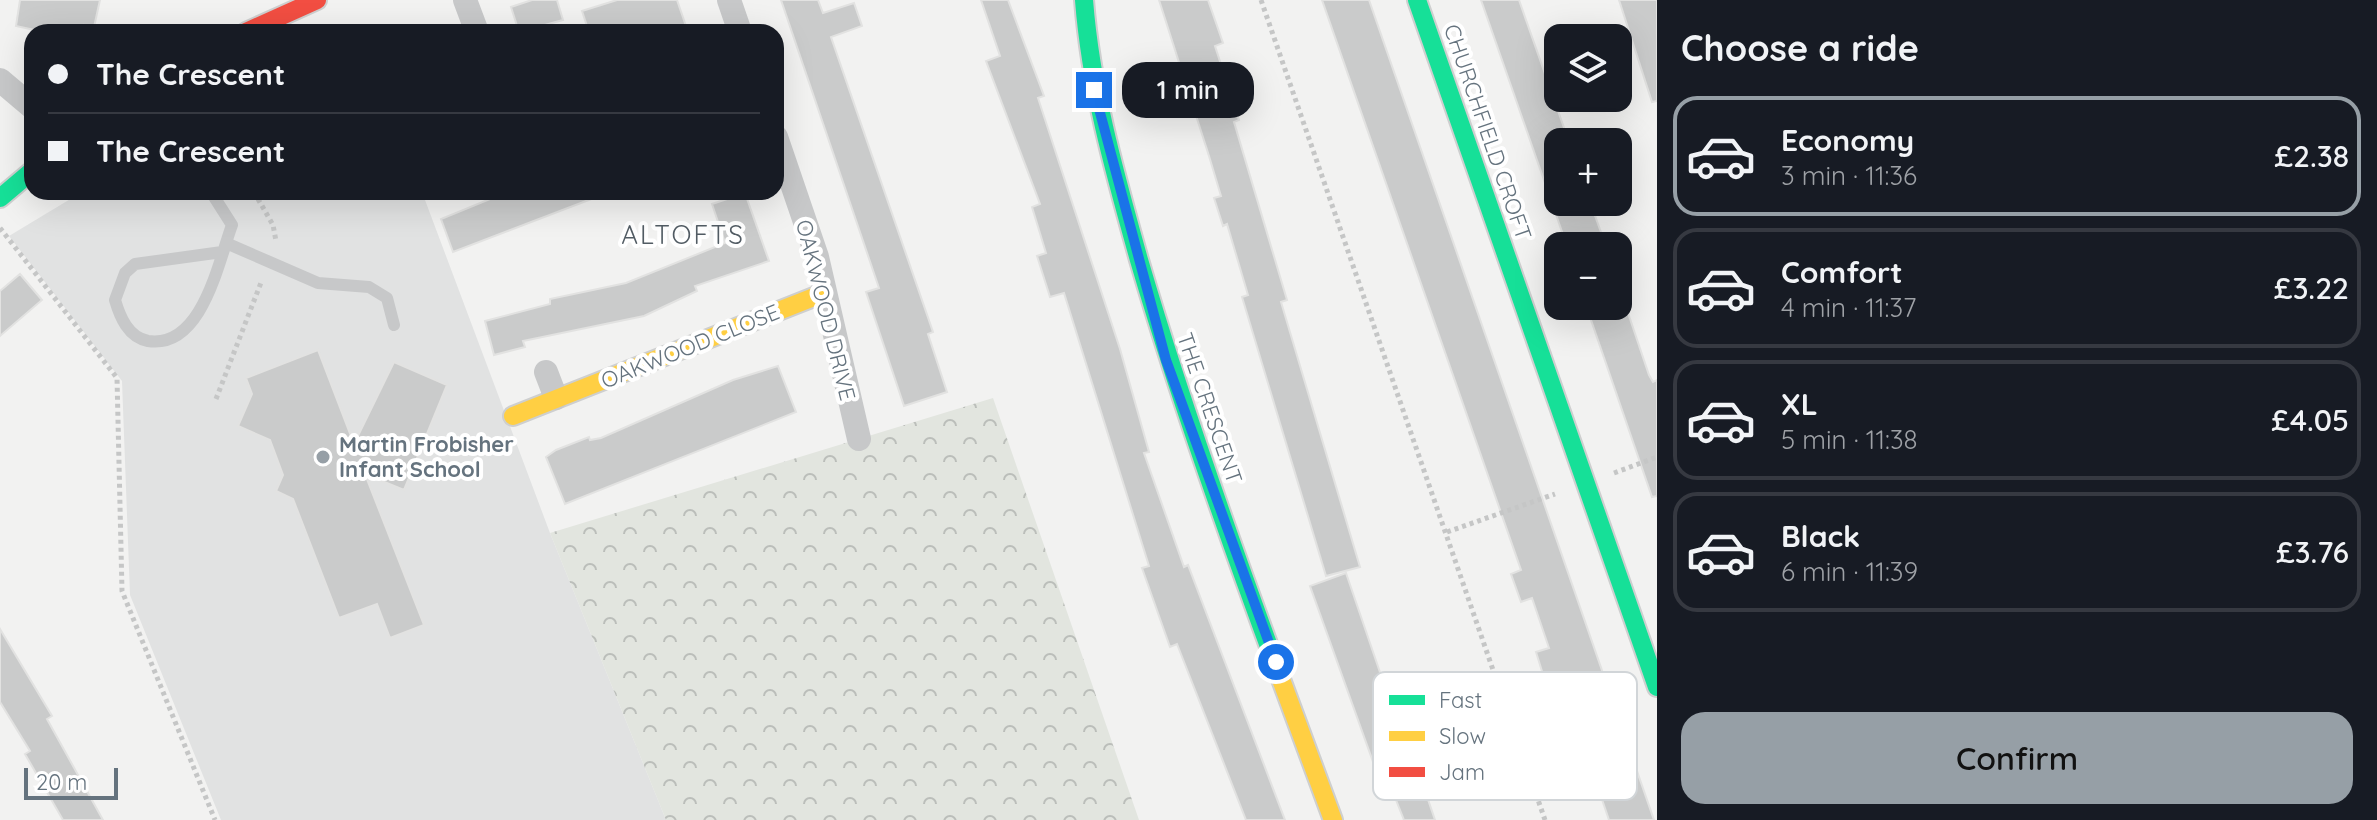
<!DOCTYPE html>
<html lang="en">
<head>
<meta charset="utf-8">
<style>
	body { margin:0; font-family:Quicksand,sans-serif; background:#242831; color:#f1f3f6; height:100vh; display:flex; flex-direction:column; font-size:30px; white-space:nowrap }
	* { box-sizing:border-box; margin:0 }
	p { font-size:26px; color:#9ea1a6 }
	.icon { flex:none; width:44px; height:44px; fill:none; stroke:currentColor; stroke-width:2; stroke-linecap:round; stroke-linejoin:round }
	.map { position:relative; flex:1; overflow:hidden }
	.panel { display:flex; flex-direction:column; background:#171b24; width:720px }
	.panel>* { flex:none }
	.top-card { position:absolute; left:24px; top:24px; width:760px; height:176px; border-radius:24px; box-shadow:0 8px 32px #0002; display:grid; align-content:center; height:176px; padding:0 24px; background:#171b24 }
	.controls { position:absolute; left:1544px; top:24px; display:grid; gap:16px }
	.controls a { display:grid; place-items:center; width:88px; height:88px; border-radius:16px; background:#171b24; box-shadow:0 8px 32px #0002; font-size:40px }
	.scale { position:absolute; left:24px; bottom:20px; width:94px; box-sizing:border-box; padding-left:8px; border:4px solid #65737e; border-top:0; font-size:22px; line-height:28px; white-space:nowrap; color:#65737e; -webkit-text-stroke:6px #fff; paint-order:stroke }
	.end { position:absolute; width:36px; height:36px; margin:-18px; border:10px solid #1a73e8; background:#fff; box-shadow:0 0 0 4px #fff }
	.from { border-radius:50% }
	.bubble { position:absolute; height:56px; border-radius:24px; background:#171b24; box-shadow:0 8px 32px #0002; font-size:26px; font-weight:600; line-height:56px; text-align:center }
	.top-card b { display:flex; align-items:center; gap:28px; height:76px; font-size:30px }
	.top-card b+b { border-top:2px solid #363941 }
	.top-card i { width:20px; height:20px; background:#f1f3f6 }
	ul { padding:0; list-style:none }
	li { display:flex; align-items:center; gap:24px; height:120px; margin:0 16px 12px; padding:0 8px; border:4px solid #363941; border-radius:24px }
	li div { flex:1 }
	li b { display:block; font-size:30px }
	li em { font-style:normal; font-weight:600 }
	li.active { border-color:#969fa6 }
	li>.icon { width:72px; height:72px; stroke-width:1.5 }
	h2 { padding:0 24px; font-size:36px; line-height:96px }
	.cta { display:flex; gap:16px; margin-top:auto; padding:16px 24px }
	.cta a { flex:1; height:92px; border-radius:24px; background:#969fa6; color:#111; font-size:32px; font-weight:600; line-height:92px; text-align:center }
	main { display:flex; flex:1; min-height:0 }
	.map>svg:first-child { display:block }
	.built { fill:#e1e2e2 }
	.park { fill:url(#park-crowns) }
	.building { fill:#cacbcb; stroke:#e2e2e1; stroke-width:2 }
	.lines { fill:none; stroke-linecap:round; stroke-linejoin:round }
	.fast-casing { stroke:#cecfcf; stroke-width:22 }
	.slow-casing { stroke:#cecfcf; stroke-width:22 }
	.jam-casing { stroke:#cecfcf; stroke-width:22 }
	.path { stroke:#c5c6c6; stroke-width:5; stroke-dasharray:4 4; stroke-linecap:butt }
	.lane { stroke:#c7c8c9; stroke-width:12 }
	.street { stroke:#c7c8c9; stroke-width:24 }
	.fast { stroke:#16e098; stroke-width:18 }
	.slow { stroke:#ffcf43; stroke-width:18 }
	.jam { stroke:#f24e42; stroke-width:18 }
	.route { stroke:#1a73e8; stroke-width:10 }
	.poi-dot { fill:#969fa6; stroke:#fff; stroke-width:3 }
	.labels { text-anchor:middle; stroke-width:8; stroke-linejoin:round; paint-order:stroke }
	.street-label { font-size:22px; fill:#65737e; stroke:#fff }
	.poi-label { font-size:22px; font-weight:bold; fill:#65737e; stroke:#fff; text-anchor:start }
	.quarter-label { font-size:26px; letter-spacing:2px; fill:#525c64; stroke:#fff }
	.key { fill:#fff; stroke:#d1d5d8; stroke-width:2 }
	.key-label { font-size:22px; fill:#65737e }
</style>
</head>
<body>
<main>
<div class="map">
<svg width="1657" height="820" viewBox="0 0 1657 820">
	<defs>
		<pattern id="park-crowns" width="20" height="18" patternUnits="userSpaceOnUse" patternTransform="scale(2)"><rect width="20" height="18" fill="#e2e5df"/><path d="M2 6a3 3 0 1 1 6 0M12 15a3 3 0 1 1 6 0" fill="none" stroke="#bbbeba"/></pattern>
	</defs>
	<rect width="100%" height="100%" fill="#f2f2f1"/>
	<path class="built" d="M82,192H422L550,533L666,820H221L130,595L122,381L9,236Z"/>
	<path class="park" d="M993,398L1139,820H666L550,533Z"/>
	<path class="building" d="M20,0H100L94,27L84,25L82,32H44L16,26Z
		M532,0H557L563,20L519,32L511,7Z
		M617,0H677L688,32H589L582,11Z
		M781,0H818L823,13L854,3L862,26L831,37L933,332L928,334L947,392L904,406L866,292L879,288Z
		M981,0H1008L1044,96L1038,98L1120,349L1149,452L1144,453L1184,567L1188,565L1285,820H1246L1177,644L1170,647L1142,568L1149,566L1064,293L1050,297L1037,256L1046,253L1032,207L1040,204L986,61L1000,56Z
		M1159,0H1208L1223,43L1215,46L1239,120L1234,122L1287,300L1281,302L1360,567L1326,576L1242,297L1248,295L1227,224L1223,226L1214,198L1221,196L1209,156Z
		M1322,0H1369L1654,820H1609L1560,676L1545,681L1536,652L1549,648L1532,598L1521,602L1511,574L1521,570Z
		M1481,0H1519L1569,142H1558V202H1590L1606,246H1567Z
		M1619,0H1657V101L1652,102Z
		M507,192H607V193L453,252L441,219Z
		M745,193L769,261L695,286L697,291L644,316L523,341L525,347L494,355L485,321L550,304V299L626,283L725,243L712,204Z
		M20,274L42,300L0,336V291Z
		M1625,304L1649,375L1653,382L1657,380V496L1652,497L1590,317Z
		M318,350L354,444L394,362L447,385L404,490L365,474L424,625L390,638L377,604L339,618L293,499L276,491L283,475L270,440L238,426L252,394L246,378Z
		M778,366L796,412L565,504L546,457L556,450L589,437L590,440L601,438L733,380Z
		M1346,573L1384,684L1397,721L1401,720L1435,820H1404L1394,795L1386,798L1310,586Z
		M0,629L52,716L47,719L103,820H63L25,754L30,751L0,702Z"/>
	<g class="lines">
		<defs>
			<path id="fast" d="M1084,0C1091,90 1115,174 1139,260C1179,397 1226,530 1275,663
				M1417,0L1657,687
				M0,198L32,171"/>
			<path id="slow" d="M513,416L824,293
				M1275,663L1333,820"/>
			<path id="jam" d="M246,32L317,0"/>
		</defs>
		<use href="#fast" class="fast-casing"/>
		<use href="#slow" class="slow-casing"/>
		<use href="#jam" class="jam-casing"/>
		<path class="path" d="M1261,0L1545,820
			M254,192L273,225L276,241
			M0,228L117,378L122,591L215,820
			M216,399L262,280
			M1614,473L1657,457
			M1447,532L1555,494"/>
		<path class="lane" d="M211,192L232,225C218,263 202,349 148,341C128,337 120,317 115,300L125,273L135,264L222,252
			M226,243L318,283L369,287L387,298L394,325"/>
		<path class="street" d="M465,0L477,32
			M729,0L740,32
			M0,80L32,107
			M776,137L817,257L859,439
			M546,372L556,398"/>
		<use href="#fast" class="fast"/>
		<use href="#slow" class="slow"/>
		<use href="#jam" class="jam"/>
	</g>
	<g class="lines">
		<path class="route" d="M1094,90L1166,360L1276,662"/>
	</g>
	<circle class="poi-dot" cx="323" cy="457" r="8"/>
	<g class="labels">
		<g class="street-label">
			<text transform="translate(1488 132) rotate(71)" y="8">CHURCHFIELD CROFT</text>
			<text transform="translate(826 310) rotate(76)" y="8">OAKWOOD DRIVE</text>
			<text transform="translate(690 346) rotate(-22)" y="8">OAKWOOD CLOSE</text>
			<text transform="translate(1210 408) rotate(71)" y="8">THE CRESCENT</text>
		</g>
		<g class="poi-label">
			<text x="339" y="452">Martin Frobisher<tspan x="339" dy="25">Infant School</tspan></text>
		</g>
		<g class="quarter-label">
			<text x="683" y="244">ALTOFTS</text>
		</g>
	</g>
	<rect x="1373" y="672" width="264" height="128" rx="12" class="key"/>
	<rect x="1389" y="695" width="36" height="10" fill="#16e098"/>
	<rect x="1389" y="731" width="36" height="10" fill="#ffcf43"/>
	<rect x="1389" y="767" width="36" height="10" fill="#f24e42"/>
	<g class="key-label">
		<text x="1439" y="708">Fast</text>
		<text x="1439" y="744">Slow</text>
		<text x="1439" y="780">Jam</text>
	</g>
</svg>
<div class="controls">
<a><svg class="icon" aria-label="layers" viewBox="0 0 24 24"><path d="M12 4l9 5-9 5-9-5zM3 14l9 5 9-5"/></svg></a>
<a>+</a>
<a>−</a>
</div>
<div class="scale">20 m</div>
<i class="end from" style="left:1276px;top:662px"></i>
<i class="end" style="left:1094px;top:90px"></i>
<div class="bubble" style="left:1122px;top:62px;width:132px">1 min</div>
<div class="top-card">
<b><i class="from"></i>The Crescent</b>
<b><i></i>The Crescent</b>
</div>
</div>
<section class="panel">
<h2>Choose a ride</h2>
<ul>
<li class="active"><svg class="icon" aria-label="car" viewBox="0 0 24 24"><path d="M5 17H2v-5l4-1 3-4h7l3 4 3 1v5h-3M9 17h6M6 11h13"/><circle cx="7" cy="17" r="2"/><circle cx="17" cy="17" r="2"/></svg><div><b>Economy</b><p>3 min · 11:36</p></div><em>£2.38</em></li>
<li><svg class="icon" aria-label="car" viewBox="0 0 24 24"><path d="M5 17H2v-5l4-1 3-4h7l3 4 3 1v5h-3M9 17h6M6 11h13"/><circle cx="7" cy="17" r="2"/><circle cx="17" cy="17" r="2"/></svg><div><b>Comfort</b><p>4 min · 11:37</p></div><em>£3.22</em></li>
<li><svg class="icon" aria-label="car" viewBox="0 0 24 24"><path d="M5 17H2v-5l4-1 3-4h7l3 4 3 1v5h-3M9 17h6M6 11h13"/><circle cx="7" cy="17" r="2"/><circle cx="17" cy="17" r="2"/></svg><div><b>XL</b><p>5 min · 11:38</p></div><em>£4.05</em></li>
<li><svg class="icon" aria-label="car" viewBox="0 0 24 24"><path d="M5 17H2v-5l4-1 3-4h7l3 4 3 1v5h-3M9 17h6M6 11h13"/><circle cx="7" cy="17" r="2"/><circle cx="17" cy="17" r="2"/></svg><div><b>Black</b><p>6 min · 11:39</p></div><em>£3.76</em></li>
</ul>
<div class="cta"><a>Confirm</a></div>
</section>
</main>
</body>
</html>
